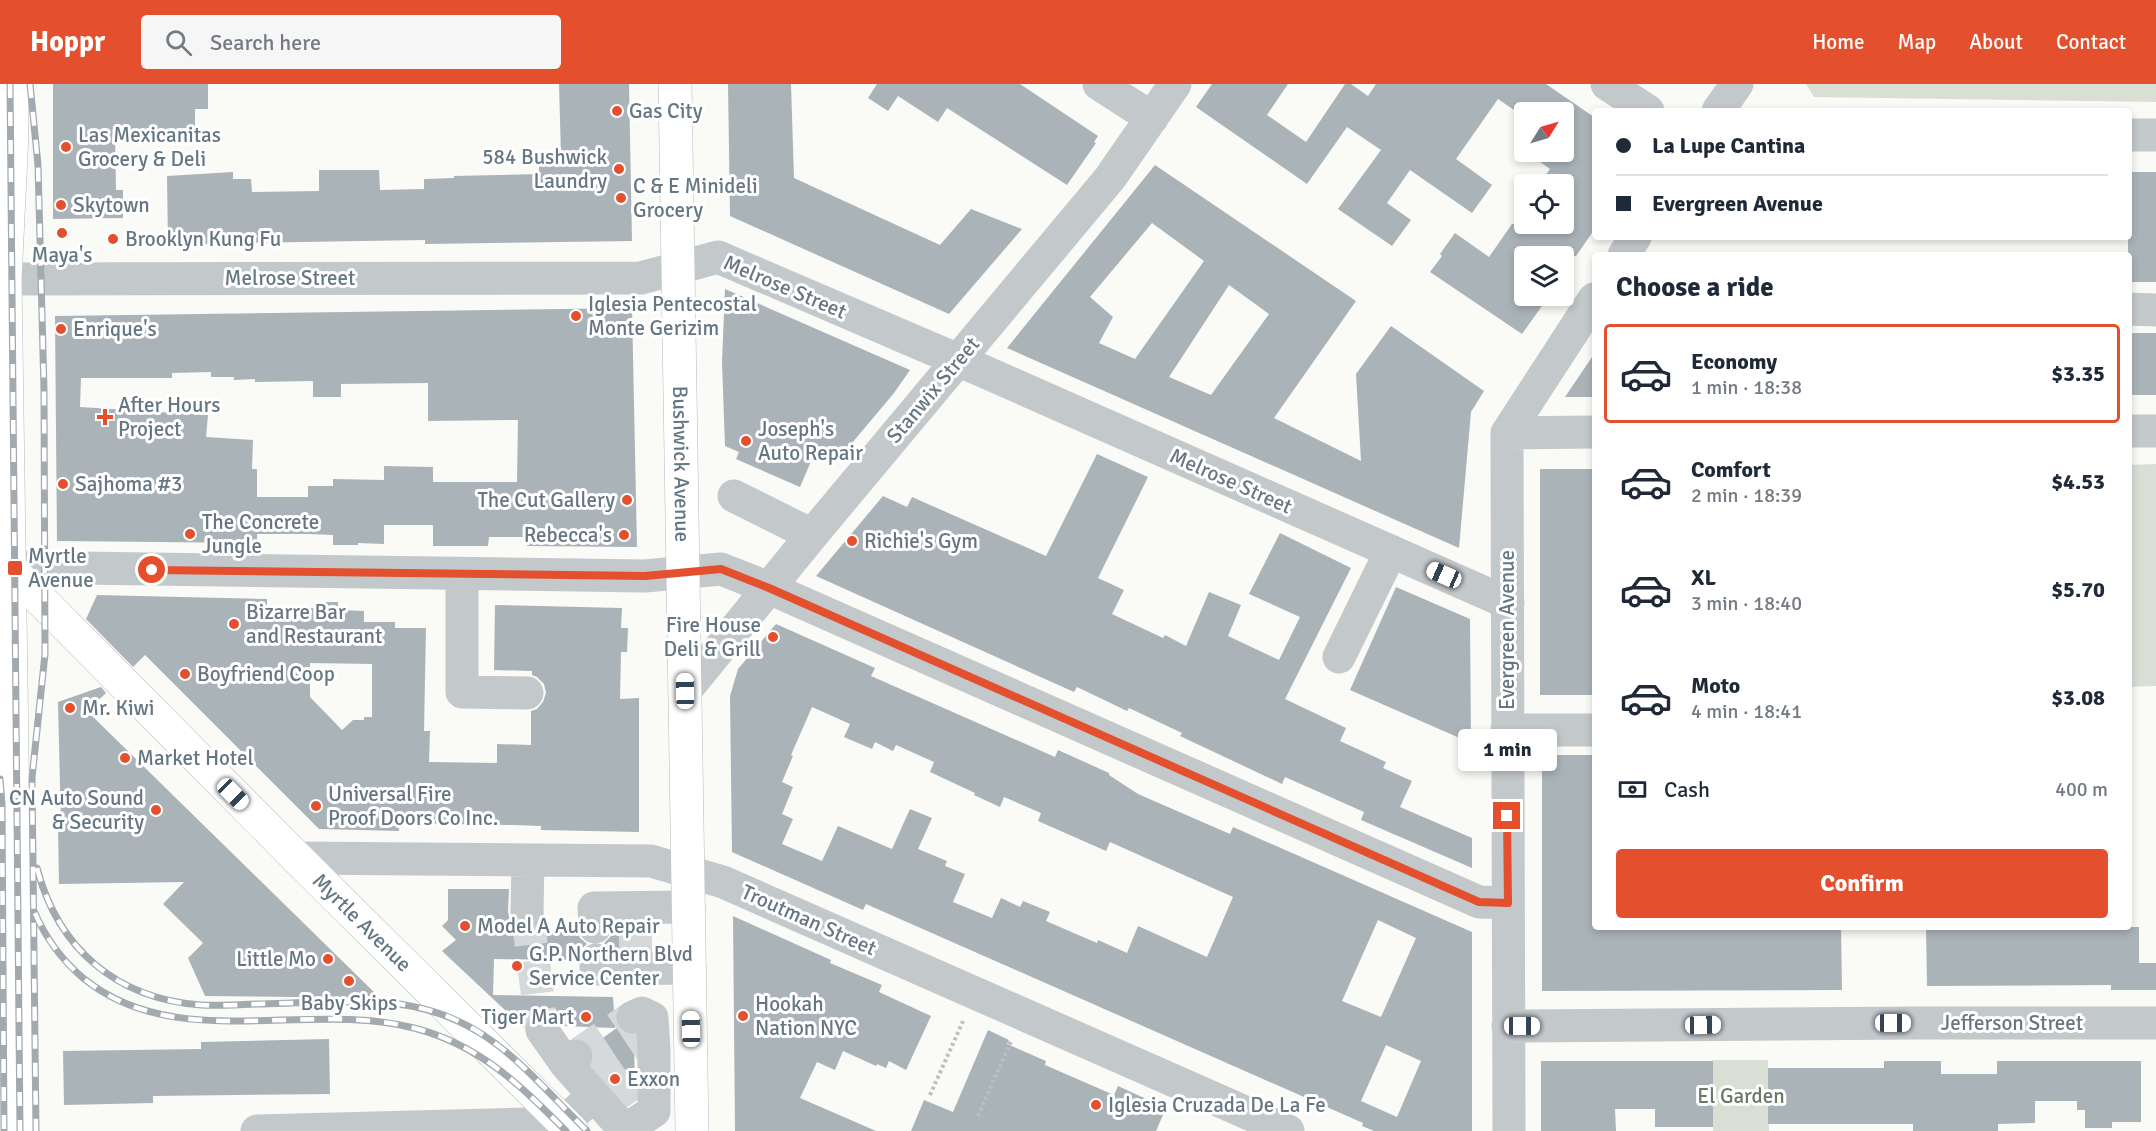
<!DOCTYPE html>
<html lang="en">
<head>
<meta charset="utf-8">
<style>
	body { margin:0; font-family:Signika,sans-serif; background:#f6f6f7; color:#1f2937; height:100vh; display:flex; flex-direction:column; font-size:22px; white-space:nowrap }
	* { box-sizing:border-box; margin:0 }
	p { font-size:20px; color:#747a83 }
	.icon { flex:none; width:33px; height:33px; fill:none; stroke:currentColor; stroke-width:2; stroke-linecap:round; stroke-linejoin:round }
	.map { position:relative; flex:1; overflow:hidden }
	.drawer { position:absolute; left:1592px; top:168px; width:540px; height:678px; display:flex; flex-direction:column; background:#fff; border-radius:6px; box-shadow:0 3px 9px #0003 }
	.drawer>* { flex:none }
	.hud { position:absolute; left:1592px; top:24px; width:540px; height:132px; border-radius:6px; box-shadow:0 3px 9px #0003; display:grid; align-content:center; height:132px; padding:0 24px; background:#fff }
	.needle { width:39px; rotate:53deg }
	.buttons { position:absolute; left:1514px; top:18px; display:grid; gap:12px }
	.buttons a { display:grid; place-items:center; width:60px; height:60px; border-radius:6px; background:#fff; box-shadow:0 3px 9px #0003; font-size:30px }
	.end { position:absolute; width:27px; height:27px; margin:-14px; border:8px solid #e44f2d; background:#fff; box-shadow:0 0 0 3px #fff }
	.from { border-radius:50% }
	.bubble { position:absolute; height:42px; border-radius:6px; background:#fff; box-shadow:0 3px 9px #0003; font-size:20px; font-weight:700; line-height:42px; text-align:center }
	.car { position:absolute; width:18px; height:36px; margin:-18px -9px; border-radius:8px; box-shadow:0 0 4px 2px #0007; background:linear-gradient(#fff 24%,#345 0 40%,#fff 0 76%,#345 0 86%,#fff 0) }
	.hud b { display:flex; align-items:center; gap:21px; height:57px; font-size:22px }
	.hud b+b { border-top:2px solid #e0e1e3 }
	.hud i { width:15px; height:15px; background:#1f2937 }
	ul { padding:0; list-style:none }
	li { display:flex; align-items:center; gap:18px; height:99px; margin:0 12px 9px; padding:0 12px; border:3px solid transparent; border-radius:6px }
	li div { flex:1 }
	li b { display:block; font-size:22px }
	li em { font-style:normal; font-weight:700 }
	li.selected { border-color:#e44f2d }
	li>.icon { width:54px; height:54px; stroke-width:1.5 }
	h2 { padding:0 24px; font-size:27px; line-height:72px }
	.pay { display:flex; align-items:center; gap:15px; height:66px; padding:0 24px; font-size:22px }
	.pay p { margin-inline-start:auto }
	.primary-button { display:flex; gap:12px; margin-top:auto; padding:12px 24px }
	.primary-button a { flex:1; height:69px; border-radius:6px; background:#e44f2d; color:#fff; font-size:24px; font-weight:700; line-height:69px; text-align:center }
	header { display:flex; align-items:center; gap:36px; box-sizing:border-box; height:84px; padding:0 30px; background:#e44f2d; color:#fff }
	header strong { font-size:28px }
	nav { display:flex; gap:33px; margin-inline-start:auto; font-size:21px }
	.search { width:420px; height:54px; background:#f6f6f7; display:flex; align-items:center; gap:15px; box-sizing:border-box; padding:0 21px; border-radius:6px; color:#747a83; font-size:22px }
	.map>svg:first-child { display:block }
	.green { fill:#dadfd6 }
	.building { fill:#aab3b8; fill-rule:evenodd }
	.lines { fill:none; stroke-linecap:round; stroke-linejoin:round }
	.minor-tunnel { stroke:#d5d9da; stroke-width:33; stroke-dasharray:33 16; stroke-linecap:butt }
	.major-casing { stroke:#b5babe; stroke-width:34 }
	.path { stroke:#bbbfc2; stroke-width:4; stroke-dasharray:3 3; stroke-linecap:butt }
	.minor { stroke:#c3c8cb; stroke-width:33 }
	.major { stroke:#fff; stroke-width:33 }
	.rail-casing { stroke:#a2aaaf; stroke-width:7 }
	.rail { stroke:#fff; stroke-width:4.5; stroke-dasharray:14; stroke-linecap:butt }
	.route { stroke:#e44f2d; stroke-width:8 }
	.poi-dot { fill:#e44f2d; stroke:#fff; stroke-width:2 }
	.labels { text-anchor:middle; stroke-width:6; stroke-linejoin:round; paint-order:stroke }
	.poi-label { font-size:21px; fill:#657782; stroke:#fff; text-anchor:start }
	.street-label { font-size:21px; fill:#657782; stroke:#fff }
	.park-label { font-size:21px; fill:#697a64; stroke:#fff }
</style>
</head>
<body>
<header>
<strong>Hoppr</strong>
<div class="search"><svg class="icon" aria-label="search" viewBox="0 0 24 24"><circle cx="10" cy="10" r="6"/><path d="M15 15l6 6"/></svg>Search here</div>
<nav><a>Home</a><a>Map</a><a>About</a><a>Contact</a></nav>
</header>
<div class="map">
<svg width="2156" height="1047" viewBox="0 0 2156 1047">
	<rect width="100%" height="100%" fill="#fafaf7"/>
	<path class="green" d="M1806,0H2156V18L1814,13Z
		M2156,380V602L2129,603V381Z
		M1712,976H1768L1769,1047H1713Z"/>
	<path class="building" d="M53,0H208V25H195V46L115,48L116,106H123V134L53,135Z
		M559,0H629L632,157L425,160V156L244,159V162L220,163V160L168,161L167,92L233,88V95H251L252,108L319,107V86H379L380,106L424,105V95L454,94V92L539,90V72H561Z
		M728,0H791L794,94L940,161L971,125L1022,145L949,230L730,132Z
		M877,0H1020L1098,52L1094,58L1096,59L1067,101L947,24L938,38L898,12L888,27L868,14Z
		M1212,0H1288L1267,31L1306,58L1345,0H1351L1368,12L1376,0H1546L1594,33V146L1576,172H1524V212H1549L1522,250L1430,188L1442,172L1440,170L1455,149L1489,173L1512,140H1563V100H1539L1550,85L1526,68H1563V28H1517L1498,15L1456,75L1492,101L1472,129L1410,86L1387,119L1411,136L1392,162L1338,125L1381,66L1347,43L1307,100L1196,23Z
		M1155,81L1356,217L1274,334L1361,377L1356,290L1391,242L1484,307L1471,328L1459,464L1007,264ZM1152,139L1204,177L1135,275L1099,259L1113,233L1090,213ZM1229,201L1269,230L1211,311L1169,293Z
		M2128,88H2156V198H2128Z
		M725,205L910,286L894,309L836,378L815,368L800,403L736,375L739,368L725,362L722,278Z
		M632,224L637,463L527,462V453H489L488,462H433V441H384V460L358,459V461H333V451L308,450H257V459L57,457L55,232ZM211,288V293H234V296L255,295V298L313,297V313H341V300L428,299V337L518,336L517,398H433V383L384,382V396L333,395V402H308V413H257V385H252L253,356L206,353L208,331L80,323L81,294H172V289Z
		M2128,249H2156V311H2128Z
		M1594,270V313H1565Z
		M1097,370L1148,393L1098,494L1124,506L1112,530L1163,554L1165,551L1186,562L1209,508L1241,521L1228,552L1279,576L1300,533L1249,510L1280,449L1351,484L1285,615L1346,644L1340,657L1386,678L1383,684L1412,697L1400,723L1472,754V784L1361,736L1364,728L1319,708L1285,693L1282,700L1180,652L1182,649L1129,624L1127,627L1077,603L1074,608L816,492L883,412L907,423L912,413L1046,472Z
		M1540,385H1594V611H1540Z
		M1396,503L1470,535L1471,659L1350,606Z
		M97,511L267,515V524H314V518H338V526L364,527V538H395V544H426L424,647H430L429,678L497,679V660L531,661V627L537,625L543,618L546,609L544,600L537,593L532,591V587L494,586L495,521L622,524L621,544H628L627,568H621L620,615L639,614V748L541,746V742L514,741L399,739V747L319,745L145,571L133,583L86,535ZM310,579L372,580V633H364V636H353L342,646L310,613Z
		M776,540L875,584L871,592L1055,673L1058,666L1109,689V691L1138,710L1230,750L1233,743L1472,848V1047H1374L1362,1042L1363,1039L866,820L863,826L732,768L730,612L738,585ZM812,623L850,640L844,653L872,665L875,658L893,667L896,661L934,678L930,688L975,709L974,711L1000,723L1004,713L1041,729L1038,737L1106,767L1110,758L1233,813L1207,873L1138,842L1127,869L1098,856L1097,859L1046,837L1050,828L1023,817L1020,823L1001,814L992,834L953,818L965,790L945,782L947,777L918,765L932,734L910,725L892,765L838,742L822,777L782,760L793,735L782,730L793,703L782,698L793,672L791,671ZM1378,836L1416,854L1381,933L1342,917ZM1386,961L1421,977L1397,1033L1361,1017Z
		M101,603L106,609L87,627L380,914L205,912L188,874L203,859L163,820L184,798L59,800L58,743H61L58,618Z
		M1542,671H1594V843H1841L1842,906L1542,907Z
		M448,805H509L508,828L510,837L517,844L527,847L536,845L541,840V848L577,847L580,854L587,860L580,866L577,876L494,875L493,911L613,913L615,944L562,942L550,929L541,927L531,931L525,938L524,944L442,867L456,856L442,842L448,836Z
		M733,832L831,876L830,879L882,901L879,908L931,932L906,986L889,977L886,984L877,980L876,982L843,967L835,986L817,978L800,1014L876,1047H735Z
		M640,842L641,866H612L604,859L611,852L614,843Z
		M1926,843H2139V879H2156V906H2111V901L1927,902Z
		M618,943L622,948L634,951L635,1017L628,1022L592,981L595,970L592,962Z
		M988,946L1009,956L1007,960L1046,977L1045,981L1114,1011L1118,1002L1166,1024L1156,1047H911L924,1016L953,1028Z
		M329,955L330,1010L153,1012V1019L64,1021L63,967L201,965V958Z
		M1541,977H1713V1043H1655V1025H1615L1616,1047H1541Z
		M1884,977H1941V990H1997V977H2141V1038H2112V1044H2085V1026H2077V1017H2035V1039L1998,1040V1047H1913V1040H1768V984H1884Z"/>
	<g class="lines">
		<path class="minor-tunnel" d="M527,828L542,946
			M635,842L636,876
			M576,972L633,933
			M590,993L645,956
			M607,1017L645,991"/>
		<defs>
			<g id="major">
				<path d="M12,0V50L5,195L16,935L21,1047"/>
				<path id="s1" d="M675,0L692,1047"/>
				<path id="s2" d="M0,475L297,774L572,1047"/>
			</g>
		</defs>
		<use href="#major" class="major-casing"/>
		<path class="path" d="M930,1011L964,935
			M978,1032L1011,957"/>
		<path class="minor" d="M1099,0L1152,34
			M1607,0L1648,27
			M1718,27L1737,0
			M2128,51H2156
			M1624,171L1635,153
			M5,195L641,194L718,173L958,276L1508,519
			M2128,225L2156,226
			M2128,347H2156
			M1507,349L1594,348
			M734,412L812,451
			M8,483L645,492L721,485L769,504L1479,818L1508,819
			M462,490V608L527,609
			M1339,573L1391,467
			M685,607L812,451L1110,94L1175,0
			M1507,646H1594
			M297,774L651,777L723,798L1288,1047
			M527,828L528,777
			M595,843L594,824L689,823
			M596,876V885L690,884
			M1508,942L1917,939H2156
			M542,946L566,980
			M576,972L566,980L623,1044L630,1043L654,1027V966L652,934L642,929L633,933
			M257,1047L563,1039L593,1012
			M1509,1047L1507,349L1594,215"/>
		<use href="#major" class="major"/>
		<defs>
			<path id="rail" d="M10,0L20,1047
				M30,0L38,81L44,306L45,570L32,694L36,1047
				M0,695L2,720L4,1047
				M37,784C58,865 117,915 201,921C219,922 238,921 256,920C297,919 339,917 380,918C482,925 520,981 587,1047
				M35,829C46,855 62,876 83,894C176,970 306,916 414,944C480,961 520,1001 566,1047"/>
		</defs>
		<use href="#rail" class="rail-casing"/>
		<use href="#rail" class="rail"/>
	</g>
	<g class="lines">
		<path class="route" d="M152,486L645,492L721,485L769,504L1479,818L1508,819L1507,732"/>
	</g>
	<g class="poi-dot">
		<circle cx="617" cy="27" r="6"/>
		<circle cx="66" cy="63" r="6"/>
		<circle cx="619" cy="85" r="6"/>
		<circle cx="621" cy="114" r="6"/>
		<circle cx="61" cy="121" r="6"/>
		<circle cx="62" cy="149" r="6"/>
		<circle cx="113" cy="155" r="6"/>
		<circle cx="576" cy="232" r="6"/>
		<circle cx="61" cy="245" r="6"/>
		<path d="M102 324h6v6h6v6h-6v6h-6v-6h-6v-6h6z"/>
		<circle cx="746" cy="357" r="6"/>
		<circle cx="63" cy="400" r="6"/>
		<circle cx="627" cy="416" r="6"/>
		<circle cx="190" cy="450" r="6"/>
		<circle cx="624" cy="451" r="6"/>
		<circle cx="852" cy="457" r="6"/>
		<rect x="7" y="476" width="16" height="16" rx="3"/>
		<circle cx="234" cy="540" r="6"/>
		<circle cx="773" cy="553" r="6"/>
		<circle cx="185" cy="590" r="6"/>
		<circle cx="70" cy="624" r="6"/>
		<circle cx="125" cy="674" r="6"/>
		<circle cx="316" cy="722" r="6"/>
		<circle cx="156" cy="726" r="6"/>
		<circle cx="465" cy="842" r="6"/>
		<circle cx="328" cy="875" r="6"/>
		<circle cx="517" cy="882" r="6"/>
		<circle cx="349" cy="897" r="6"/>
		<circle cx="743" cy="932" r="6"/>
		<circle cx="586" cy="933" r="6"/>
		<circle cx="615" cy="995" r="6"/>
		<circle cx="1096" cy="1021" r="6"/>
	</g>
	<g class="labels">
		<g class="poi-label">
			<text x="629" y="34">Gas City</text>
			<text x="78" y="58">Las Mexicanitas<tspan x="78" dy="24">Grocery &amp; Deli</tspan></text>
			<text x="607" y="80" text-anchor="end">584 Bushwick<tspan x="607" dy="24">Laundry</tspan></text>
			<text x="633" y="109">C &amp; E Minideli<tspan x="633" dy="24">Grocery</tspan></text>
			<text x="73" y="128">Skytown</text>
			<text x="125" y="162">Brooklyn Kung Fu</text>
			<text x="62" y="178" text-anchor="middle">Maya's</text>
			<text x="588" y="227">Iglesia Pentecostal<tspan x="588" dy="24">Monte Gerizim</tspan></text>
			<text x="73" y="252">Enrique's</text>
			<text x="118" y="328">After Hours<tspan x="118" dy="24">Project</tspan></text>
			<text x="758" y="352">Joseph's<tspan x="758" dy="24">Auto Repair</tspan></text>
			<text x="75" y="407">Sajhoma #3</text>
			<text x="615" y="423" text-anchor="end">The Cut Gallery</text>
			<text x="202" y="445">The Concrete<tspan x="202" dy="24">Jungle</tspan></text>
			<text x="612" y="458" text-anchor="end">Rebecca's</text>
			<text x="864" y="464">Richie's Gym</text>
			<text x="28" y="479">Myrtle<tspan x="28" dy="24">Avenue</tspan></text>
			<text x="246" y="535">Bizarre Bar<tspan x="246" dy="24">and Restaurant</tspan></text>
			<text x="761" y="548" text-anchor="end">Fire House<tspan x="761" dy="24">Deli &amp; Grill</tspan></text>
			<text x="197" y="597">Boyfriend Coop</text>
			<text x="82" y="631">Mr. Kiwi</text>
			<text x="137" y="681">Market Hotel</text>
			<text x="328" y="717">Universal Fire<tspan x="328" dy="24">Proof Doors Co Inc.</tspan></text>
			<text x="144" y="721" text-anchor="end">CN Auto Sound<tspan x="144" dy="24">&amp; Security</tspan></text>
			<text x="477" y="849">Model A Auto Repair</text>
			<text x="529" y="877">G.P. Northern Blvd<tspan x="529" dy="24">Service Center</tspan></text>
			<text x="316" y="882" text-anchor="end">Little Mo</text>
			<text x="349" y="926" text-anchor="middle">Baby Skips</text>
			<text x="755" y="927">Hookah<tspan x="755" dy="24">Nation NYC</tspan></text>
			<text x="574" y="940" text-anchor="end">Tiger Mart</text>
			<text x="627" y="1002">Exxon</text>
			<text x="1108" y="1028">Iglesia Cruzada De La Fe</text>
		</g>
		<g class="street-label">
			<text x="290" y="201">Melrose Street</text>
			<text transform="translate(785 203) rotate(23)" y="7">Melrose Street</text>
			<text transform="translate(933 306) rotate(-50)" y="7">Stanwix Street</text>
			<text dy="7" stroke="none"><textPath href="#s1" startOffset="380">Bushwick Avenue</textPath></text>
			<text transform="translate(1231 397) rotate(24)" y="7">Melrose Street</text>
			<text transform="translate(1507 546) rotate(-90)" y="7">Evergreen Avenue</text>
			<text transform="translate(809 836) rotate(24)" y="7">Troutman Street</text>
			<text dy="7" stroke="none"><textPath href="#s2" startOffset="513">Myrtle Avenue</textPath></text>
			<text x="2012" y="946">Jefferson Street</text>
		</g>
		<g class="park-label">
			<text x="1741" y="1019">El Garden</text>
		</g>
	</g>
</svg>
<div class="buttons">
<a><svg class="needle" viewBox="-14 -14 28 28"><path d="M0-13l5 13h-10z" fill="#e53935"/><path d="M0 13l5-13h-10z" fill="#747a83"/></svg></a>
<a><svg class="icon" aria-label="locate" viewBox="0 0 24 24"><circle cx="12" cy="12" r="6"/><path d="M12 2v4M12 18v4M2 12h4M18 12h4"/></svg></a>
<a><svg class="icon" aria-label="layers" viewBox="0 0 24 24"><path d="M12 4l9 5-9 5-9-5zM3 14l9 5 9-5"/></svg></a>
</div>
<i class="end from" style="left:152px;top:486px"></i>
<i class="end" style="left:1507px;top:732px"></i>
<div class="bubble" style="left:1458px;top:645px;width:99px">1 min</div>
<i class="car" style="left:1444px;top:491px;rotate:294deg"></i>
<i class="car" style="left:685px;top:607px;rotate:359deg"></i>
<i class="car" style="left:233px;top:710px;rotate:135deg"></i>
<i class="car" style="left:1893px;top:939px;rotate:90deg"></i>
<i class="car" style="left:1703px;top:941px;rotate:89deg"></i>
<i class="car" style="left:1522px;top:942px;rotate:90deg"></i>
<i class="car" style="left:691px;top:945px;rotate:359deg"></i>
<div class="hud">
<b><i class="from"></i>La Lupe Cantina</b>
<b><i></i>Evergreen Avenue</b>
</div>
<section class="drawer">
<h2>Choose a ride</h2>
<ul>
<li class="selected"><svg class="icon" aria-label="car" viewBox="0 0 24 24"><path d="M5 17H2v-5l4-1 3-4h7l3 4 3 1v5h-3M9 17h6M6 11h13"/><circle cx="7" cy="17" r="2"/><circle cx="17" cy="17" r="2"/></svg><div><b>Economy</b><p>1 min · 18:38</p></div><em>$3.35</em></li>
<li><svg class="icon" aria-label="car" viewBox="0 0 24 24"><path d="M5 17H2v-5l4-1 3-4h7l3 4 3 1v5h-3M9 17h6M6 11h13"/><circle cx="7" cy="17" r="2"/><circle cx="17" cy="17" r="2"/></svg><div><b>Comfort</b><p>2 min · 18:39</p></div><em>$4.53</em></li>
<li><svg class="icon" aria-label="car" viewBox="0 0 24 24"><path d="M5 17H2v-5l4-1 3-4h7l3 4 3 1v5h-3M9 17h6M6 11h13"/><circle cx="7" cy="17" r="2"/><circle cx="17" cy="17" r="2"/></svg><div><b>XL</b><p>3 min · 18:40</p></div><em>$5.70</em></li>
<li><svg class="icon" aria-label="car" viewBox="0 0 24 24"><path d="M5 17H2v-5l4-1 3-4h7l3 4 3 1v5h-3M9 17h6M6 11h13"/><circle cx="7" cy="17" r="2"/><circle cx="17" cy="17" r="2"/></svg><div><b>Moto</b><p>4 min · 18:41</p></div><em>$3.08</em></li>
</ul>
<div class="pay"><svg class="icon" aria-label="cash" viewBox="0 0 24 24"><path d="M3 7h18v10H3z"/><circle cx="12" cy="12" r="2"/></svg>Cash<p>400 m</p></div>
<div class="primary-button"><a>Confirm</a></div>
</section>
</div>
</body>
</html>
